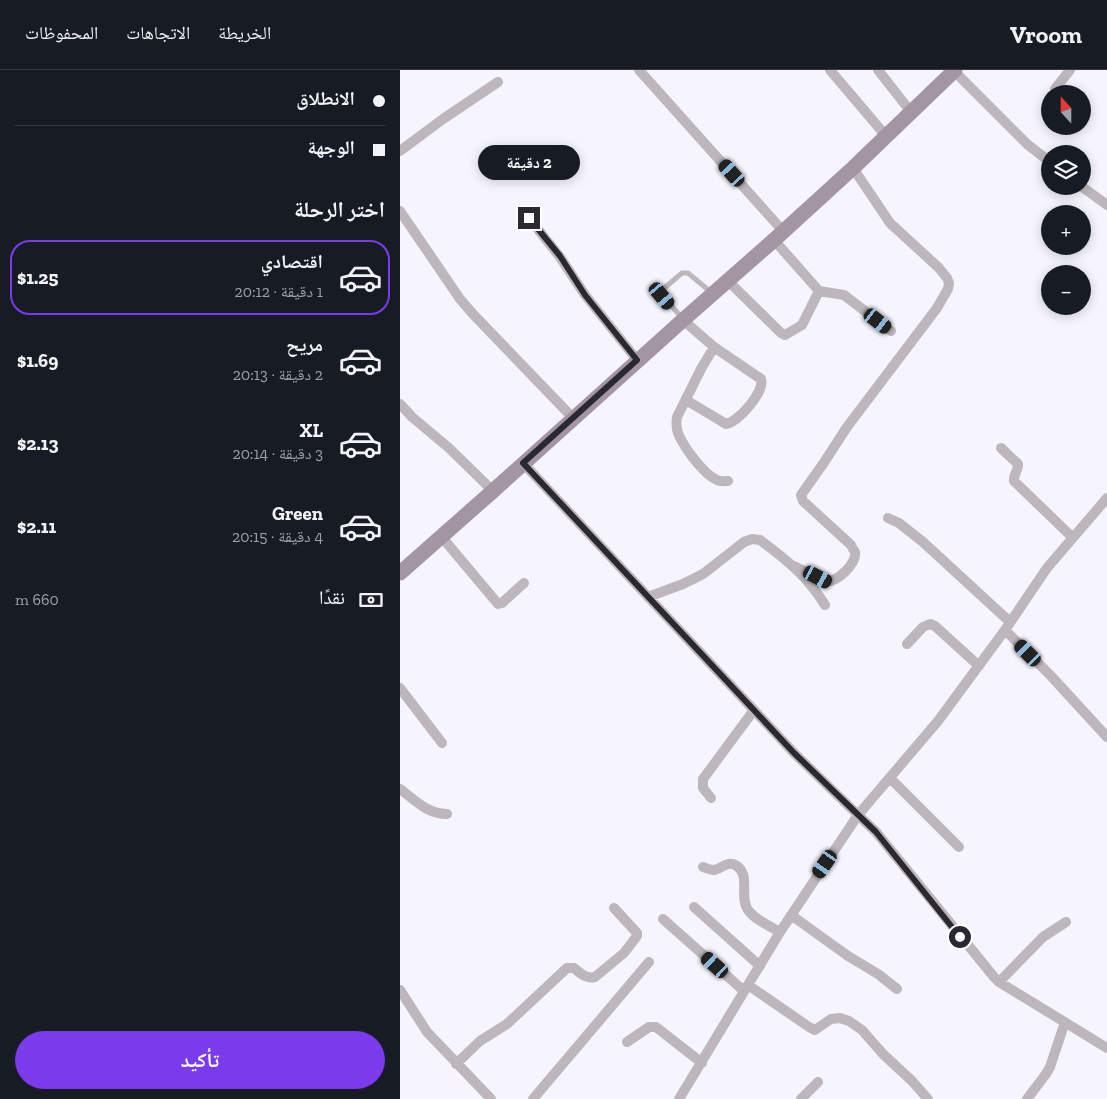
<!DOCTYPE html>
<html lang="ar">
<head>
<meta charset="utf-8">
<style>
	body { margin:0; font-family:"Zilla Slab","Noto Naskh Arabic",serif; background:#242831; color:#f1f3f6; direction:rtl; height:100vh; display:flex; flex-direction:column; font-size:19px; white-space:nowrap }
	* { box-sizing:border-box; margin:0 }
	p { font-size:16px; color:#9ea1a6 }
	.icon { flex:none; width:28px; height:28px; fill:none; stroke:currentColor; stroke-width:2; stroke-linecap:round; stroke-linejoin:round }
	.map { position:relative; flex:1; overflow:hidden; direction:ltr }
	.side { display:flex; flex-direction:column; background:#171b24; width:400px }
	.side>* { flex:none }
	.hud { display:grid; align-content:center; height:110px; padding:0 15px; background:#171b24 }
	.needle { width:32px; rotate:339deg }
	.tools { position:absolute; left:641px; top:15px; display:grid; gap:10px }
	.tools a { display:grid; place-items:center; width:50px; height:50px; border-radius:50%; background:#171b24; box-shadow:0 2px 12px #0003; font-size:25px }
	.end { position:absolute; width:22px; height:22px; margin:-11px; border:6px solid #2a2830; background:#fff; box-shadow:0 0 0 2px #fff }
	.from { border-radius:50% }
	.bubble { position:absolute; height:35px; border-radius:18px; background:#171b24; box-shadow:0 2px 12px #0003; font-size:16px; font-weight:700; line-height:35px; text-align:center; direction:rtl }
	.car { position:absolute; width:15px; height:30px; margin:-15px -8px; border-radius:6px; box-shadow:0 0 4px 1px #0007; background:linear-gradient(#222 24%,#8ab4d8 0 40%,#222 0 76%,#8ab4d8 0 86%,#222 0) }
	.hud b { display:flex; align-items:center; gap:18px; height:48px; font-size:19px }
	.hud b+b { border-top:1px solid #363941 }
	.hud i { width:12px; height:12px; background:#f1f3f6 }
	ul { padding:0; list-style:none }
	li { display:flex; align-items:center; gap:15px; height:75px; margin:0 10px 8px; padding:0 5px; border:2px solid transparent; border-radius:20px }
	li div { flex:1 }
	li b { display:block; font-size:19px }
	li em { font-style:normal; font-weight:700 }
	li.on { border-color:#7c3aed }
	li>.icon { width:45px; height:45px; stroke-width:1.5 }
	h2 { padding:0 15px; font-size:22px; line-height:60px }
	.pay { display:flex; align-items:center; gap:12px; height:55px; padding:0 15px; font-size:19px }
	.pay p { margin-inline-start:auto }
	.cta { display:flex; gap:10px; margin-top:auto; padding:10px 15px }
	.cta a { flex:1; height:58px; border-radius:30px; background:#7c3aed; color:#fff; font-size:20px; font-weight:700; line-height:58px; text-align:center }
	header { display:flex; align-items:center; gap:30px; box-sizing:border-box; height:70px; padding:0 25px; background:#171b24; border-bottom:1px solid #363941 }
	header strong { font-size:24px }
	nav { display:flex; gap:28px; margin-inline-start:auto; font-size:18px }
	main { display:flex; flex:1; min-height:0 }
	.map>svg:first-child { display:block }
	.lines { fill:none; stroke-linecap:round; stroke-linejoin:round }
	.service { stroke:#beb6bd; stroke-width:5 }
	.minor { stroke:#beb6bd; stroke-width:10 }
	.secondary { stroke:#a396a2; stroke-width:15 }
	.route { stroke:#2a2830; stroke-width:6 }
</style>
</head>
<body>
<header>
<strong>Vroom</strong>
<nav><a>الخريطة</a><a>الاتجاهات</a><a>المحفوظات</a></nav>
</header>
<main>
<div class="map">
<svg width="707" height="1029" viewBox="0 0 707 1029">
	<rect width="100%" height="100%" fill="#f6f4fd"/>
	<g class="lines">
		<path class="service" d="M282,248L263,226L262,220L282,203H288L312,223"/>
		<path class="minor" d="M239,0L383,161
			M430,0L486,66
			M478,0L511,42
			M554,1L627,74L650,92
			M655,19L670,0
			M0,81L43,49L98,12
			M681,116L707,135
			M0,141L60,229L72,243L173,348
			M129,148L160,187L185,225L237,290
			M374,170L419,221L444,225L491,261
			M327,210L381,263L385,265L402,255L419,221
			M283,250L314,277L301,299L277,347C276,353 276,357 278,363C283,376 303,404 317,410C321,412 324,411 328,411
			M286,330L326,354C338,352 365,322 361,309L314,277
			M0,334L12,347L49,378L93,421
			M601,378L618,394C619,400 613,404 614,411L672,467
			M123,393L394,683L458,745L538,651L605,560L647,498L707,428
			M488,448L499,453L523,472L610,552
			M41,466L98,534L102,533L124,513
			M394,496C401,499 421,511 426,511C437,513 457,493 455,482C454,480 452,478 451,475L403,431L401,425L423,394L447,357L537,238L548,219L549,213L547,208L539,198L490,153L453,98
			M248,527L283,514L303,504L344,472L352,469L360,470C387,490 407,506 425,535
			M605,560L651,606L707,667
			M507,574L523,557L530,554L535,556L579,596
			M0,618L42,673
			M490,708L559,777
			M0,719C15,730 27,744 47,744
			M311,728L303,718V709L354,640
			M303,797C306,798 310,800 314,800C321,799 326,792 333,794C353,802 338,826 348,840C355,850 370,856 380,862
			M294,837L360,896
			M391,845L448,886L478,904L497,919
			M263,849L344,921
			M599,912L643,867L666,852
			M348,915L409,957L415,960L431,949L440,948L449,951L462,960L483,984L512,1011L528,1029
			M0,920L27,962L91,1029
			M227,972L249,957H256L302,993
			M56,994L80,971L107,954L167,898H174C181,904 186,909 195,907L224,883L237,866V863L214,838
			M133,1029L249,892
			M279,1029L380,862L458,745L476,762L594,907L599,912L707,978
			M401,1029L418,1012
			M627,1029L646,1004L650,997L665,952"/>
		<path class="secondary" d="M0,503L93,421L283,250L374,170L453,98L555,0"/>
	</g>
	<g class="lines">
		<path class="route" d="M129,148L160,186L185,225L237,290L123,393L394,683L476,762L560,867"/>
	</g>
</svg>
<div class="tools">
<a><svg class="needle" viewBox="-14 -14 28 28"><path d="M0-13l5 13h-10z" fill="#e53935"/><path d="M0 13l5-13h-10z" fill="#9ea1a6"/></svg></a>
<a><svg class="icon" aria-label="layers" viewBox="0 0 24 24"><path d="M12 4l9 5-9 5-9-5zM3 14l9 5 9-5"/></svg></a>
<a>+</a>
<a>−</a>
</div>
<i class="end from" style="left:560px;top:867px"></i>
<i class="end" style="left:129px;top:148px"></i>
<div class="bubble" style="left:78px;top:75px;width:102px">2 دقيقة</div>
<i class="car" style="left:332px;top:103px;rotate:318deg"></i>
<i class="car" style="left:262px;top:226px;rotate:140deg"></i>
<i class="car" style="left:478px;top:251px;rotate:128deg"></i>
<i class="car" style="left:418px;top:507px;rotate:118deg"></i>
<i class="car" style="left:628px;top:583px;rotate:315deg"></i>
<i class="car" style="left:425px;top:794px;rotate:215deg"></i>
<i class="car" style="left:315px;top:895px;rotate:312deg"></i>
</div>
<section class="side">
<div class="hud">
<b><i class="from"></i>الانطلاق</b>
<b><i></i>الوجهة</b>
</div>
<h2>اختر الرحلة</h2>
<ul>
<li class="on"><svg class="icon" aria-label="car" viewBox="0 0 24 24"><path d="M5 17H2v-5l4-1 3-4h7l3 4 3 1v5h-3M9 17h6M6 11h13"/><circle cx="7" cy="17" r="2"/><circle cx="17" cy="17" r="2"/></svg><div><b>اقتصادي</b><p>1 دقيقة · 20:12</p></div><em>$1.25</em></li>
<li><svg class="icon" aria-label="car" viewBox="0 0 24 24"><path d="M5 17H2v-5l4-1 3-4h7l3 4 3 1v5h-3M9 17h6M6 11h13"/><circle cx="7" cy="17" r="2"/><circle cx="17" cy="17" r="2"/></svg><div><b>مريح</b><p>2 دقيقة · 20:13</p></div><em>$1.69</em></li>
<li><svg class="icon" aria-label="car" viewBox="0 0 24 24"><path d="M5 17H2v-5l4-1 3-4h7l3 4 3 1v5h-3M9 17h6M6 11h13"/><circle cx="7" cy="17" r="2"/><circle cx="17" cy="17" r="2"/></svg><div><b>XL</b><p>3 دقيقة · 20:14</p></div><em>$2.13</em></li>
<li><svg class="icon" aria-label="car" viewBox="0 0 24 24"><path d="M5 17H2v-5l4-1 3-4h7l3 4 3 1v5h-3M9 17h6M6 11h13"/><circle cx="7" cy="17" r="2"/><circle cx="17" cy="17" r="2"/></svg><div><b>Green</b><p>4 دقيقة · 20:15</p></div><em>$2.11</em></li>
</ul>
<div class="pay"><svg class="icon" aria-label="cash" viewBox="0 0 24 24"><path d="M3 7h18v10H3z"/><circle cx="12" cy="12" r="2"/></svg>نقدًا<p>660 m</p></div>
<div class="cta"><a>تأكيد</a></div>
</section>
</main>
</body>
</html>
